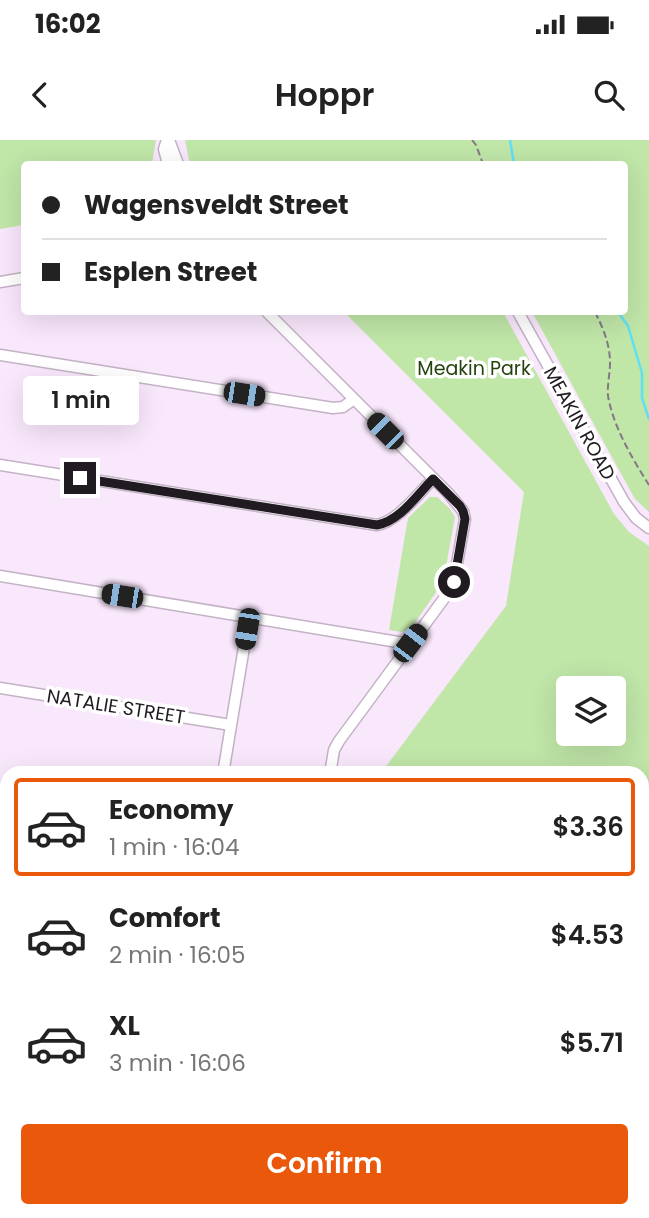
<!DOCTYPE html>
<html lang="en">
<head>
<meta charset="utf-8">
<style>
	body { margin:0; font-family:Poppins,sans-serif; background:#f2f2f2; color:#222; height:100vh; display:flex; flex-direction:column; font-size:26px; white-space:nowrap }
	* { box-sizing:border-box; margin:0 }
	p { font-size:23px; color:#767676 }
	.icon { flex:none; width:38px; height:38px; fill:none; stroke:currentColor; stroke-width:2; stroke-linecap:round; stroke-linejoin:round }
	.map { position:relative; flex:1; overflow:hidden }
	.panel { position:absolute; left:0px; top:626px; width:649px; height:452px; display:flex; flex-direction:column; background:#fff; border-radius:21px 21px 0 0; box-shadow:0 7px 28px #0002 }
	.panel>* { flex:none }
	.hud { position:absolute; left:21px; top:21px; width:607px; height:154px; border-radius:7px; box-shadow:0 7px 28px #0002; display:grid; align-content:center; height:154px; padding:0 21px; background:#fff }
	.buttons { position:absolute; left:556px; top:536px; display:grid; gap:14px }
	.buttons a { display:grid; place-items:center; width:70px; height:70px; border-radius:7px; background:#fff; box-shadow:0 7px 28px #0002; font-size:35px }
	.end { position:absolute; width:32px; height:32px; margin:-16px; border:9px solid #201a21; background:#fff; box-shadow:0 0 0 4px #fff }
	.from { border-radius:50% }
	.bubble { position:absolute; height:49px; border-radius:7px; background:#fff; box-shadow:0 7px 28px #0002; font-size:23px; font-weight:600; line-height:49px; text-align:center }
	.car { position:absolute; width:21px; height:42px; margin:-21px -10px; border-radius:9px; box-shadow:0 0 5px 2px #0007; background:linear-gradient(#222 24%,#8ab4d8 0 40%,#222 0 76%,#8ab4d8 0 86%,#222 0) }
	.hud b { display:flex; align-items:center; gap:24px; height:66px; font-size:26px }
	.hud b+b { border-top:2px solid #e0e0e0 }
	.hud i { width:18px; height:18px; background:#222 }
	ul { padding:12px 0 0; list-style:none }
	li { display:flex; align-items:center; gap:21px; height:98px; margin:0 14px 10px; padding:0 7px; border:4px solid transparent; border-radius:7px }
	li div { flex:1 }
	li b { display:block; font-size:26px }
	li em { font-style:normal; font-weight:600 }
	li.selected { border-color:#ea580c }
	li>.icon { width:63px; height:63px; stroke-width:1.5 }
	.primary-button { display:flex; gap:14px; margin-top:auto; padding:14px 21px }
	.primary-button a { flex:1; height:80px; border-radius:7px; background:#ea580c; color:#fff; font-size:28px; font-weight:600; line-height:80px; text-align:center }
	.status { display:flex; justify-content:space-between; align-items:center; height:49px; padding:0 35px; background:#fff; direction:ltr }
	.status svg { height:19px; fill:currentColor }
	header { display:flex; justify-content:space-between; align-items:center; height:91px; padding:0 21px; background:#fff; font-size:32px; font-weight:600 }
	.map>svg:first-child { display:block }
	.green { fill:#c0e6a8; fill-rule:evenodd }
	.lines { fill:none; stroke-linecap:round; stroke-linejoin:round }
	.stream { stroke:#61e0f3; stroke-width:2.5 }
	.minor-casing { stroke:#c3b2c5; stroke-width:13 }
	.path { stroke:#847886; stroke-width:2; stroke-dasharray:7 3.5; stroke-linecap:butt }
	.minor { stroke:#fff; stroke-width:10 }
	.route { stroke:#201a21; stroke-width:9 }
	.labels { text-anchor:middle; stroke-width:7; stroke-linejoin:round; paint-order:stroke }
	.park-label { font-size:19px; fill:#26430d; stroke:#fff }
	.street-label { font-size:19px; fill:#201a21; stroke:#fff }
</style>
</head>
<body>
<div class="status"><b>16:02</b><svg viewBox="0 0 49 12"><path d="M0 12V9h3v3zM5 12V6h3v6zM10 12V3h3v9zM15 12V0h3v12zM26 1h20v11H26zM47 4h2v5h-2z"/></svg></div>
<header><svg class="icon" aria-label="back" viewBox="0 0 24 24"><path d="M15 5l-7 7 7 7"/></svg>Hoppr<svg class="icon" aria-label="search" viewBox="0 0 24 24"><circle cx="10" cy="10" r="6"/><path d="M15 15l6 6"/></svg></header>
<div class="map">
<svg width="649" height="1078" viewBox="0 0 649 1078">
	<rect width="100%" height="100%" fill="#f9e7fc"/>
	<path class="green" d="M0,0H156L152,24H24V85L0,89Z
		M185,0H649V372L635,359L532,172H625V24H193L189,20Z
		M344,172H503L614,374L629,392L649,406V916L642,909V634L381,633L506,466L524,352ZM569,548H614V593H569Z
		M430,357H437L450,369L455,377L444,438L442,444L411,488L402,492L389,490L408,378Z"/>
	<g class="lines">
		<path class="stream" d="M510,0L514,24
			M618,172L628,186L642,233V258L649,279
			M642,746H649"/>
		<defs>
			<path id="minor" d="M167,0L164,9L168,24
				M169,0L178,24
				M0,142L24,138
				M267,172L448,353L463,371L465,379L455,435L451,449L339,601L334,610L330,634
				M518,172L624,362L636,378L649,388
				M0,215L333,268L343,267L354,259
				M0,325L377,385C398,381 418,354 433,339
				M0,436L410,504
				M0,548L231,585
				M223,634L249,477
				M0,656L7,657
				M0,765L7,767
				M0,877L7,878
				M642,979L649,982
				M0,987L7,988
				M152,1078L153,1071
				M259,1078L261,1071
				M368,1078L369,1071
				M531,1078L532,1071
				M645,1078L649,1054"/>
		</defs>
		<use href="#minor" class="minor-casing"/>
		<path class="path" d="M472,0L476,5L483,24
			M595,172C603,188 610,204 610,223C610,234 607,245 608,256C613,286 633,320 649,345"/>
		<use href="#minor" class="minor"/>
	</g>
	<g class="lines">
		<path class="route" d="M80,338L377,385C400,381 417,355 433,339L460,366L463,371L465,379L454,442"/>
	</g>
	<g class="labels">
		<g class="park-label">
			<text x="474" y="235">Meakin Park</text>
		</g>
		<g class="street-label">
			<text transform="translate(580 283) rotate(61)" y="7">MEAKIN ROAD</text>
			<text transform="translate(116 566) rotate(9)" y="7">NATALIE STREET</text>
		</g>
	</g>
</svg>
<div class="buttons">
<a><svg class="icon" aria-label="layers" viewBox="0 0 24 24"><path d="M12 4l9 5-9 5-9-5zM3 14l9 5 9-5"/></svg></a>
</div>
<i class="end from" style="left:454px;top:442px"></i>
<i class="end" style="left:80px;top:338px"></i>
<div class="bubble" style="left:23px;top:236px;width:116px">1 min</div>
<i class="car" style="left:244px;top:254px;rotate:99deg"></i>
<i class="car" style="left:385px;top:291px;rotate:315deg"></i>
<i class="car" style="left:122px;top:456px;rotate:279deg"></i>
<i class="car" style="left:247px;top:489px;rotate:189deg"></i>
<i class="car" style="left:410px;top:503px;rotate:37deg"></i>
<div class="hud">
<b><i class="from"></i>Wagensveldt Street</b>
<b><i></i>Esplen Street</b>
</div>
<section class="panel">
<ul>
<li class="selected"><svg class="icon" aria-label="car" viewBox="0 0 24 24"><path d="M5 17H2v-5l4-1 3-4h7l3 4 3 1v5h-3M9 17h6M6 11h13"/><circle cx="7" cy="17" r="2"/><circle cx="17" cy="17" r="2"/></svg><div><b>Economy</b><p>1 min · 16:04</p></div><em>$3.36</em></li>
<li><svg class="icon" aria-label="car" viewBox="0 0 24 24"><path d="M5 17H2v-5l4-1 3-4h7l3 4 3 1v5h-3M9 17h6M6 11h13"/><circle cx="7" cy="17" r="2"/><circle cx="17" cy="17" r="2"/></svg><div><b>Comfort</b><p>2 min · 16:05</p></div><em>$4.53</em></li>
<li><svg class="icon" aria-label="car" viewBox="0 0 24 24"><path d="M5 17H2v-5l4-1 3-4h7l3 4 3 1v5h-3M9 17h6M6 11h13"/><circle cx="7" cy="17" r="2"/><circle cx="17" cy="17" r="2"/></svg><div><b>XL</b><p>3 min · 16:06</p></div><em>$5.71</em></li>
</ul>
<div class="primary-button"><a>Confirm</a></div>
</section>
</div>
</body>
</html>
